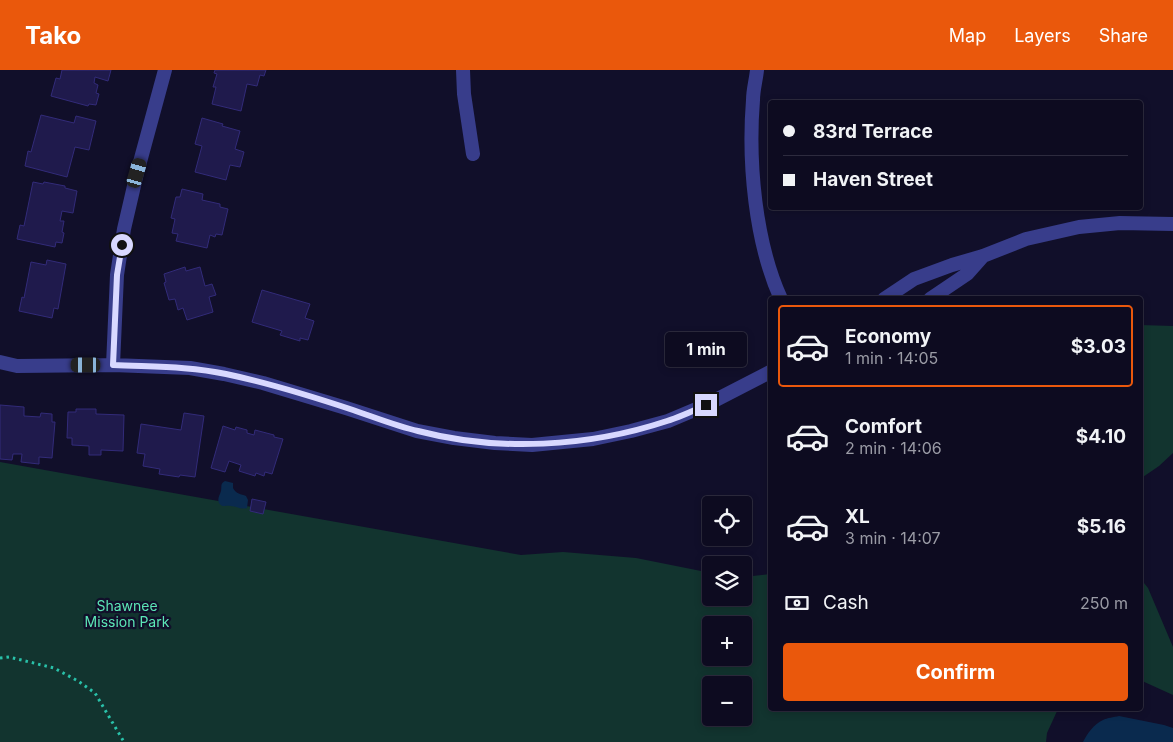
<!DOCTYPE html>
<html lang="en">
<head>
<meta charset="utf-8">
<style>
	body { margin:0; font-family:Inter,sans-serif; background:#161429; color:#f1f3f6; height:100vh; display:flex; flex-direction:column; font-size:19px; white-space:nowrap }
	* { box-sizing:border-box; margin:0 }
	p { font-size:16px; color:#9a9ba5 }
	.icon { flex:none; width:28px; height:28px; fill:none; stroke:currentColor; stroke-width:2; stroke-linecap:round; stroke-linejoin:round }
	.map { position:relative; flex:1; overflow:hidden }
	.panel { position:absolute; left:768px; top:226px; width:375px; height:415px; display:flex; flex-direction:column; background:#0d0b20; border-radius:5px; box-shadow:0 2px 8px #0003,0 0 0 1px #2d2b3e }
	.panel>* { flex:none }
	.top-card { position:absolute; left:768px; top:30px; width:375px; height:110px; border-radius:5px; box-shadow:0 2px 8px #0003,0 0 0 1px #2d2b3e; display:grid; align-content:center; height:110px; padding:0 15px; background:#0d0b20 }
	.tools { position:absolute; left:702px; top:426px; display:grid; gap:10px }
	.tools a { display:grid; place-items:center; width:50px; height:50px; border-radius:5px; background:#0d0b20; box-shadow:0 2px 8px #0003,0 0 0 1px #2d2b3e; font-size:25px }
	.end { position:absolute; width:22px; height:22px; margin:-11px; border:6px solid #d8d8ff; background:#111; box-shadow:0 0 0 2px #111 }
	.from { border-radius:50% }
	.bubble { position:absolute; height:35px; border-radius:5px; background:#0d0b20; box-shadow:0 2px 8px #0003,0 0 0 1px #2d2b3e; font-size:16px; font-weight:700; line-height:35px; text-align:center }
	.car { position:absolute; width:15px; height:30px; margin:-15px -8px; border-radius:6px; box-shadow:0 0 4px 1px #0007; background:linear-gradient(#222 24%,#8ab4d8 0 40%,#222 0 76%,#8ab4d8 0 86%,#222 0) }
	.top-card b { display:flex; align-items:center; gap:18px; height:48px; font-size:19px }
	.top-card b+b { border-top:1px solid #2d2b3e }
	.top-card i { width:12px; height:12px; background:#f1f3f6 }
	ul { padding:9px 0 0; list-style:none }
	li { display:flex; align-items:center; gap:15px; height:82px; margin:0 10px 8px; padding:0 5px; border:2px solid transparent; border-radius:5px }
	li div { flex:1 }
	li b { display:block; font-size:19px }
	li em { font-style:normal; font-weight:700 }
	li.on { border-color:#ea580c }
	li>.icon { width:45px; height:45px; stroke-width:1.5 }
	.pay { display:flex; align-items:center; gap:12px; height:55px; padding:0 15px; font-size:19px }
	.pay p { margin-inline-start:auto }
	.button { display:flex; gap:10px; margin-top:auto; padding:10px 15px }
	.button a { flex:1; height:58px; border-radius:5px; background:#ea580c; color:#fff; font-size:20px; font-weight:700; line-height:58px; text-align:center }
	header { display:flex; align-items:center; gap:30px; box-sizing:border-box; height:70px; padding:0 25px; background:#ea580c; color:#fff }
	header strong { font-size:24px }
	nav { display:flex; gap:28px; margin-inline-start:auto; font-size:18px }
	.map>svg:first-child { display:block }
	.green { fill:#12342f; fill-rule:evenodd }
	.water { fill:#0a2a4e }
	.building { fill:#1f1a4c; stroke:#322b79 }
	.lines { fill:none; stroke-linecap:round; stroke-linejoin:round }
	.path { stroke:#29c1a9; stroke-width:3; stroke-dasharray:2.5 4; stroke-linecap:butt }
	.minor { stroke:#383d8b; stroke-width:14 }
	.route { stroke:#d8d8ff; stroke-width:6 }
	.labels { text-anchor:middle; stroke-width:4.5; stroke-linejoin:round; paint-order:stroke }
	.park-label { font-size:14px; fill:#5ce6b6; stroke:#110f2a }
</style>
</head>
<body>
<header>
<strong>Tako</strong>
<nav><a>Map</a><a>Layers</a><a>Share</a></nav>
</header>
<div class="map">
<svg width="1173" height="672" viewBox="0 0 1173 672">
	<rect width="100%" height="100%" fill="#110f2a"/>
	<path class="green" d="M1140,255L1173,256V383L1159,396L1140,409Z
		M0,392L521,485L563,482L636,488L711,503V528H744V507L770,504V639H1058L1047,663L1046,672H0ZM711,555H744V588H711ZM711,615H744V648H711Z
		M1140,508L1148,518L1173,577V625L1140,610Z"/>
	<path class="water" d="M225,411L233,413V418C236,424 241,424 246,426L248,430L247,438C240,440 237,436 231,436C226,435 222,438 219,433C217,428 220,425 221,421C222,415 220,414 225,411Z
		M1119,646L1164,655L1173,658V672H1083C1087,664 1094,654 1103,650C1107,648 1114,647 1119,646Z"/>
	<path class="building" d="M62,0H111L108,11L95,7L94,13L98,15L96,23L99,24L96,35L89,34L88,36L51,26L56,8L60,9Z
		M215,0H266L264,6L260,5L257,16L247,14L241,41L212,34L216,17H213L217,4L214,3Z
		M41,45L74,53L76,46L96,51L89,80L75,77L67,107L25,96L28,81L31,82Z
		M202,48L223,54L222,56L240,61L235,79L244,82L240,97L230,95L226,110L195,102L202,76L195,74Z
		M33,112L43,114L44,112L65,116V118L77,121L73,143L62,141L60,151H64L62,162L64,163L62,173L56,172L55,177L17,169L20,155L24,156Z
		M182,119L203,124L202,130L220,134V137L228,139L222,165L216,164L215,167L210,165L207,178L176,171L178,164L172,163L175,149L171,148L176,127H180Z
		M47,190L66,194L58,239L54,238L52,248L19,241L22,227L24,228L31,192L46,195Z
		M185,197L186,201L200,197L205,216L212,214L216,225L209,227L213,242L187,250L183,238L178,240L175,229L169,230L164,213L166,212L164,204Z
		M262,220L310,234L305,248L314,251L308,270L300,268V271L280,265L282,261L252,252Z
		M0,335L24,337V346L40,347L41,343L52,344V352H55L52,388L39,387V394L21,392L22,384H13L12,390L0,389Z
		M76,339H96V344L124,345L123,381L101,380V385H89V376L72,375V368H67L68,342H76Z
		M184,343L204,346L195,407L180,405L179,407L159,404L160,399L143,396L145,384L137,383L141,354L181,360Z
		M223,356L235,360L236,357L247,360V363L254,365L255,360L274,365V367L283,369L272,404L265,402L264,406L256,403L255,406L239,401L241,395L229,391L225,402L211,398Z
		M252,429L266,432L263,444L250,441Z"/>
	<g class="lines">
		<path class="path" d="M0,588L9,587L54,598L78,611L95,623L124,672"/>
		<path class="minor" d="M463,0L464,24L473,84
			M757,0C756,10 753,20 753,30C748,92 755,172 781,229
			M884,229L914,209L952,195L983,186L1026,169L1079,157L1120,153L1173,154
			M930,229L967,204L983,186
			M0,292L17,296L113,295L190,298L224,304L263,313L346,338L417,361L454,368L495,373L532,375L593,369L631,361L668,351L706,335L770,302
			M113,295L117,205L124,159L137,103L165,0"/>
	</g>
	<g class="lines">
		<path class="route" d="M122,175L117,205L113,295C151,297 189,296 226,304C269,313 311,326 353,340C374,347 396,356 418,361C498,382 589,377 667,351C680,347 693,341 706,335"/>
	</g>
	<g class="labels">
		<g class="park-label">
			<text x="127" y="541">Shawnee<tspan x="127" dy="16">Mission Park</tspan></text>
		</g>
	</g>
</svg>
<div class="tools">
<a><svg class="icon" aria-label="locate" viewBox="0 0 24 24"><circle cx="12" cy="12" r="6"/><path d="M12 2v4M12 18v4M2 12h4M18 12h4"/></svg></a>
<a><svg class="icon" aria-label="layers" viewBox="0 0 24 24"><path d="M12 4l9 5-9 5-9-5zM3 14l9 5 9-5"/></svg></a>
<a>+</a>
<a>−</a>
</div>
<i class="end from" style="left:122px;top:175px"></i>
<i class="end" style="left:706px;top:335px"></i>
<div class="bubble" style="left:665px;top:262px;width:82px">1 min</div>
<i class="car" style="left:137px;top:103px;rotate:16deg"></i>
<i class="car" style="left:86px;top:295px;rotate:270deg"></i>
<div class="top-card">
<b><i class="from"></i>83rd Terrace</b>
<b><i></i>Haven Street</b>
</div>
<section class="panel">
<ul>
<li class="on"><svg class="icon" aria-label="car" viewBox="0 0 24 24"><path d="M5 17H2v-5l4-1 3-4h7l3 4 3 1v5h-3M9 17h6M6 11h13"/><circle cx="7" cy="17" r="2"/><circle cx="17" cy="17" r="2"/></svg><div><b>Economy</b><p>1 min · 14:05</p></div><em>$3.03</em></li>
<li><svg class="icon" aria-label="car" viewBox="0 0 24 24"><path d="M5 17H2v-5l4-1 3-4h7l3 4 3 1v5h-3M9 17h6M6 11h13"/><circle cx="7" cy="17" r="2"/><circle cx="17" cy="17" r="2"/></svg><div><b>Comfort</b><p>2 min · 14:06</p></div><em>$4.10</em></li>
<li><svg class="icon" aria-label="car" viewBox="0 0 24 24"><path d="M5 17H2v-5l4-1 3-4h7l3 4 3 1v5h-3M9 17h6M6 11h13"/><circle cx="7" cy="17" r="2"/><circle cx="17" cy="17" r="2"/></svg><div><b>XL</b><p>3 min · 14:07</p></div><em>$5.16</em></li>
</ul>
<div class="pay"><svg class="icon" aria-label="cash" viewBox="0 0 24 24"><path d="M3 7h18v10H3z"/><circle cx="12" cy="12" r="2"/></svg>Cash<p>250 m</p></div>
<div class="button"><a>Confirm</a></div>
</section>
</div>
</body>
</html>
